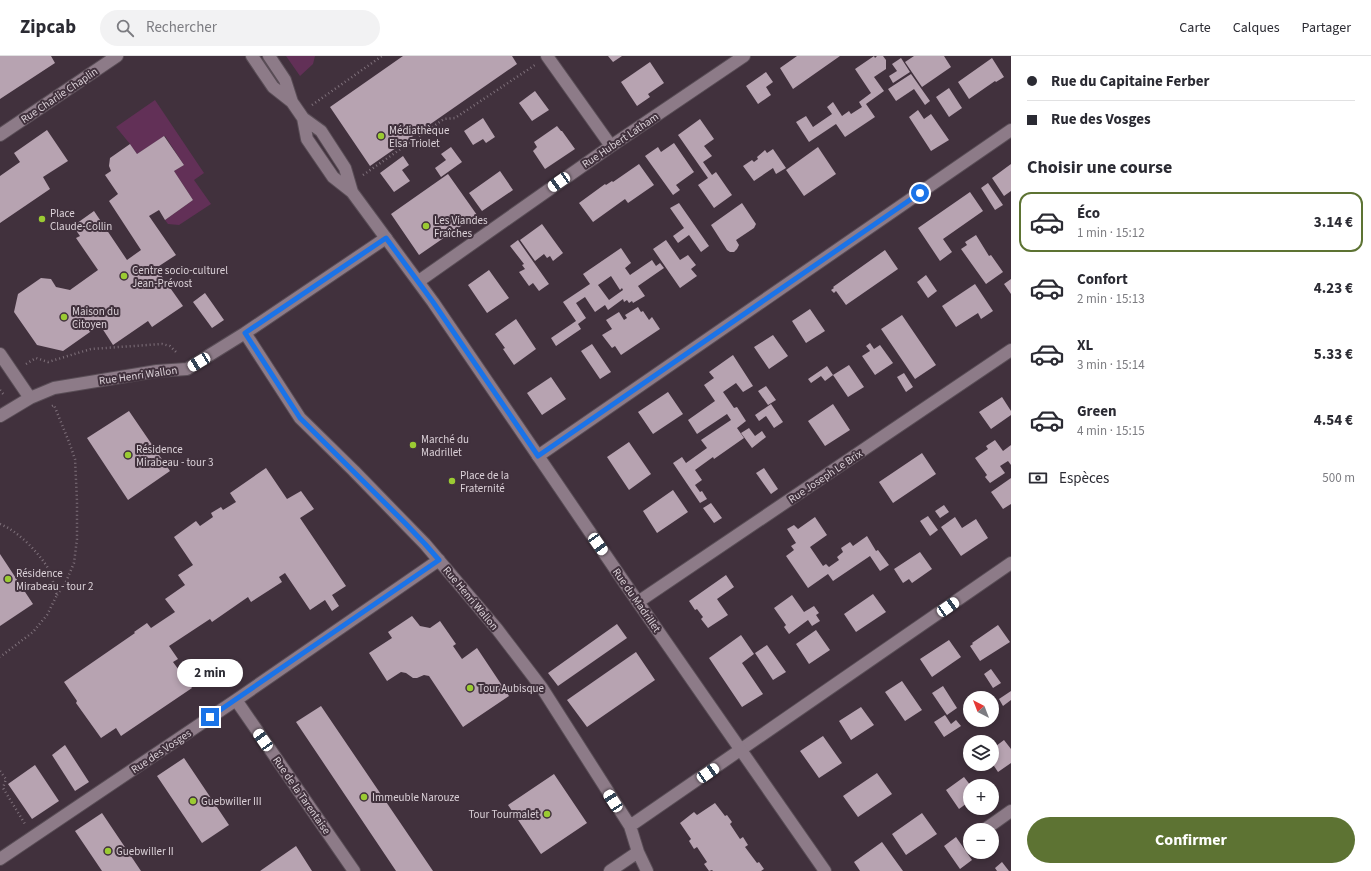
<!DOCTYPE html>
<html lang="fr">
<head>
<meta charset="utf-8">
<style>
	body { margin:0; font-family:"Source Sans 3",sans-serif; background:#f2f2f3; color:#2b2b33; height:100vh; display:flex; flex-direction:column; font-size:15px; white-space:nowrap }
	* { box-sizing:border-box; margin:0 }
	p { font-size:13px; color:#7c7c81 }
	.icon { flex:none; width:22px; height:22px; fill:none; stroke:currentColor; stroke-width:2; stroke-linecap:round; stroke-linejoin:round }
	.map { position:relative; flex:1; overflow:hidden }
	.drawer { display:flex; flex-direction:column; background:#fff; width:360px }
	.drawer>* { flex:none }
	.guide { display:grid; align-content:center; height:88px; padding:0 16px; background:#fff }
	.needle { width:26px; rotate:318deg }
	.tools { position:absolute; left:963px; top:635px; display:grid; gap:8px }
	.tools a { display:grid; place-items:center; width:36px; height:36px; border-radius:50%; background:#fff; box-shadow:0 2px 6px #0003; font-size:20px }
	.end { position:absolute; width:18px; height:18px; margin:-9px; border:5px solid #1a73e8; background:#fff; box-shadow:0 0 0 2px #fff }
	.from { border-radius:50% }
	.bubble { position:absolute; height:28px; border-radius:14px; background:#fff; box-shadow:0 2px 6px #0003; font-size:13px; font-weight:700; line-height:28px; text-align:center }
	.car { position:absolute; width:12px; height:24px; margin:-12px -6px; border-radius:5px; box-shadow:0 0 3px 1px #0007; background:linear-gradient(#fff 24%,#345 0 40%,#fff 0 76%,#345 0 86%,#fff 0) }
	.guide b { display:flex; align-items:center; gap:14px; height:38px; font-size:15px }
	.guide b+b { border-top:1px solid #e1e1e2 }
	.guide i { width:10px; height:10px; background:#2b2b33 }
	ul { padding:0; list-style:none }
	li { display:flex; align-items:center; gap:12px; height:60px; margin:0 8px 6px; padding:0 8px; border:2px solid transparent; border-radius:12px }
	li div { flex:1 }
	li b { display:block; font-size:15px }
	li em { font-style:normal; font-weight:700 }
	li.on { border-color:#5d7333 }
	li>.icon { width:36px; height:36px; stroke-width:1.5 }
	h2 { padding:0 16px; font-size:18px; line-height:48px }
	.pay { display:flex; align-items:center; gap:10px; height:44px; padding:0 16px; font-size:15px }
	.pay p { margin-inline-start:auto }
	.primary-button { display:flex; gap:8px; margin-top:auto; padding:8px 16px }
	.primary-button a { flex:1; height:46px; border-radius:24px; background:#5d7333; color:#fff; font-size:16px; font-weight:700; line-height:46px; text-align:center }
	header { display:flex; align-items:center; gap:24px; box-sizing:border-box; height:56px; padding:0 20px; background:#fff; border-bottom:1px solid #e1e1e2 }
	header strong { font-size:19px }
	nav { display:flex; gap:22px; margin-inline-start:auto; font-size:14px }
	.search { width:280px; height:36px; background:#f2f2f3; display:flex; align-items:center; gap:10px; box-sizing:border-box; padding:0 14px; border-radius:22px; color:#7c7c81; font-size:15px }
	main { display:flex; flex:1; min-height:0 }
	.map>svg:first-child { display:block }
	.green { fill:#623057 }
	.building { fill:#b7a3b1; fill-rule:evenodd }
	.lines { fill:none; stroke-linecap:round; stroke-linejoin:round }
	.street-casing { stroke:#594d56; stroke-width:14 }
	.secondary-casing { stroke:#594d56; stroke-width:14 }
	.path { stroke:#7f717b; stroke-width:2.5; stroke-dasharray:1 3; stroke-linecap:butt }
	.street { stroke:#8d7b88; stroke-width:12 }
	.secondary { stroke:#8d7b88; stroke-width:12 }
	.route { stroke:#1a73e8; stroke-width:5 }
	.poi-dot { fill:#9bcb33; stroke:#41313d; stroke-width:1.5 }
	.labels { text-anchor:middle; stroke-width:4; stroke-linejoin:round; paint-order:stroke }
	.street-label { font-size:11px; fill:#dbd1d8; stroke:#41313d }
	.poi-label { font-size:11px; fill:#dbd1d8; stroke:#41313d; text-anchor:start }
</style>
</head>
<body>
<header>
<strong>Zipcab</strong>
<div class="search"><svg class="icon" aria-label="search" viewBox="0 0 24 24"><circle cx="10" cy="10" r="6"/><path d="M15 15l6 6"/></svg>Rechercher</div>
<nav><a>Carte</a><a>Calques</a><a>Partager</a></nav>
</header>
<main>
<div class="map">
<svg width="1011" height="815" viewBox="0 0 1011 815">
	<rect width="100%" height="100%" fill="#41313d"/>
	<path class="green" d="M286,0H315L313,8L300,20Z
		M155,44L204,117L194,124L211,148L179,169L168,168L165,164L193,144L174,115L184,109L165,80L137,98L130,88L116,71Z"/>
	<path class="building" d="M0,0H51L55,7L0,43Z
		M403,0H512L517,8L370,110L330,51Z
		M608,0H622L613,6Z
		M797,0H840L793,33L780,12Z
		M874,0L875,2L877,0H883L886,4V13L874,21L884,35L866,48L875,61L845,81L836,68L809,86L796,66L806,60L813,71L832,58L827,51L833,46L842,60L849,55L851,58L862,51L859,46L871,37L855,13Z
		M914,0H944L951,11L922,31L905,6Z
		M901,2L910,16L893,27L889,20L897,15L892,8Z
		M992,2L1004,21L996,26L995,25L969,43L958,26Z
		M650,6L664,27L648,38L650,41L637,50L621,26Z
		M766,16L773,26L766,31L771,39L758,48L746,30Z
		M911,18L930,45L925,49L914,33L896,45L888,33Z
		M949,32L962,52L949,61L936,41Z
		M535,35L549,54L532,65L519,47Z
		M918,54L924,63L931,58L949,84L931,95L909,61Z
		M483,62L495,81L486,87L483,83L473,89L464,75Z
		M700,63L714,83L704,90L712,100L703,106L712,119L716,116L732,139L714,152L698,129L708,122L678,79Z
		M557,70L561,75H562L575,93L545,113L533,95L537,91L534,86Z
		M438,71L441,76L435,79L432,75Z
		M47,74L68,105L43,121L50,133L0,167V120L20,106L14,97Z
		M164,80L184,109L174,115L193,144L165,164L159,154L149,160L176,199L156,212L183,250L152,271L148,265L113,289L100,269L63,295L37,289L14,256L18,238L41,222L51,223L56,231L70,234L98,214L76,182L80,180L73,170L94,155L127,204L141,194L109,145L118,138L105,119L111,115L109,110L110,102L130,88L137,98Z
		M674,87L694,116L676,129L680,134L673,139L645,100L658,91L661,96Z
		M451,91L462,106L441,121L435,112L446,104L441,98Z
		M818,91L836,118L804,140L786,114Z
		M773,93L786,112L776,118L773,112L754,125L743,110L752,104L754,106L758,103L757,101L765,94L767,97Z
		M403,100L409,109L402,114L410,125L394,136L380,117Z
		M639,108L654,129L628,147L625,143L593,166L579,147L605,128L606,129L612,125L613,126Z
		M1011,108V135L1004,140L992,122Z
		M500,115L513,134L482,155L469,137Z
		M448,118L477,159L419,199L391,158Z
		M988,127L1003,149L995,154L981,132Z
		M970,136L983,155L943,183L952,196L940,205L918,172Z
		M679,147L709,190L701,196L689,179L678,187L673,180L684,172L670,152Z
		M742,147L756,168L754,172L736,184L739,189L737,193L734,196H730L727,194L711,169Z
		M542,168L563,197L553,205L550,200L547,202L544,198L535,205L520,184Z
		M976,179L989,200L991,199L1003,216L986,228L961,193L967,189L965,186Z
		M518,184L549,228L539,235L533,227L529,230L519,216L525,213L522,209L524,208L510,190Z
		M666,184L680,204L688,199L696,209L691,213L697,220L680,232L653,193Z
		M621,192L631,207L625,212L630,219L652,204L656,210L660,207L664,212L638,230L645,240L633,247L632,245L629,247L627,244L624,246L623,243L608,254L605,249L595,256L585,241L576,247L586,262L578,268L581,273L556,290L551,282L576,265L563,246L590,228L583,218ZM611,220L620,234L622,232L623,234L609,244L598,229Z
		M885,194L898,213L846,249L836,235L834,237L831,234L834,232L833,231Z
		M489,214L509,242L487,257L468,229Z
		M926,219L937,235L928,242L917,226Z
		M1011,223V238L1004,228Z
		M975,228L993,255L981,263L978,257L956,271L942,250Z
		M205,237L224,264L212,272L193,246Z
		M638,251L641,256L643,255L649,264L652,261L660,273L621,299L615,290L612,292L602,279L612,273L606,264L619,256L624,264L627,262L625,259Z
		M810,253L825,275L806,287L792,265Z
		M902,259L936,309L915,323L881,273Z
		M516,263L536,293L514,309L503,293L505,292L495,278Z
		M773,279L788,300L769,313L754,291Z
		M870,287L874,293L880,289L893,307L875,319L862,300L870,295L866,290Z
		M592,288L611,316L600,323L581,295Z
		M733,299L753,330L743,336L736,327L723,336L734,352L737,351L746,365L737,372L744,382L714,403L713,401L695,414L702,424L695,429L700,436L702,435L707,443L700,447L673,407L682,401L686,407L707,392L701,384L731,364L727,358L697,378L688,364L715,345L704,329L714,322L709,316Z
		M849,309L864,331L848,341L833,319Z
		M827,310L833,319L825,325L821,320L811,327L808,323Z
		M904,317L913,331L906,336L897,321Z
		M551,321L566,343L542,359L527,337Z
		M766,330L776,344L768,349L758,335Z
		M668,336L683,358L653,378L638,356Z
		M1002,341L1011,355V359L991,373L979,356Z
		M771,348L783,366L774,372L766,360L759,365L755,359Z
		M833,348L850,374L825,390L808,365Z
		M129,355L170,415L128,444L87,382Z
		M749,372L755,380L762,375L766,381L752,392L741,377Z
		M995,384L1003,395L1011,389V409L1008,405L1000,410L1005,417L990,427L985,421L987,419L975,402L988,393L986,390Z
		M629,386L651,418L629,434L607,401Z
		M922,397L936,418L893,447L879,426Z
		M266,412L287,443L301,435L314,453L300,462L346,530L332,539L339,550L332,555L325,544L310,554L285,517L279,521L282,526L251,546L248,541L212,566L210,563L169,590L178,603L173,606L192,632L121,680L116,672L101,682L76,647L77,645L64,626L135,577L134,576L147,567L151,572L175,556L165,543L185,529L178,519L193,509L174,481L196,465L200,470L213,461L211,457L221,451L223,454L236,446L230,437Z
		M764,412L778,433L771,438L756,417Z
		M1011,422V448L1003,453L991,436Z
		M673,434L688,456L657,477L643,455Z
		M711,447L722,462L714,467L703,452Z
		M944,449L949,456L940,462L935,455Z
		M928,460L938,474L930,480L920,465Z
		M815,461L827,479L810,491L823,510L826,508L829,511L839,504L837,501L843,496L841,492L850,486L853,490L867,480L876,495L878,494L889,509L880,515L870,500L833,525L828,518L808,532L786,500L794,494L791,490L796,487L787,473L794,469L798,473Z
		M955,461L962,472L976,463L988,482L961,500L941,471Z
		M920,496L932,513L912,527L909,523L903,527L894,513Z
		M0,498L33,548L0,570Z
		M726,519L734,531L717,543L728,559L708,572L701,563L703,561L697,553L695,554L689,545Z
		M873,538L886,556L856,576L844,558Z
		M792,539L804,556L814,550L819,557L816,559L820,565L812,570L808,564L789,578L784,571L786,569L774,552Z
		M412,560L420,570L430,572L440,565L456,588L453,590L462,603L477,592L509,640L463,671L429,620L424,619L417,622H413L406,617L401,616L387,625L369,597L392,582L388,576Z
		M617,568L627,582L558,630L548,617Z
		M998,569L1010,586L980,605L970,590L973,588L972,587Z
		M816,574L830,594L809,608L796,588Z
		M741,579L754,598L742,607L763,638L742,651L709,602Z
		M949,584L961,601L932,621L920,603Z
		M767,589L786,616L773,624L755,597Z
		M636,596L655,624L587,671L567,644Z
		M991,613L1001,627L993,632L984,618Z
		M902,625L922,654L905,665L885,636Z
		M943,630L957,652L947,659L932,637Z
		M1011,635V644L1003,650L999,643Z
		M321,650L433,815H396L296,666Z
		M861,651L874,669L851,684L839,665Z
		M945,659L951,668L956,664L961,670L944,681L934,666Z
		M823,680L842,707L819,722L800,695Z
		M1004,684L1011,693V707L998,716L992,707V693Z
		M65,689L89,726L75,735L52,699Z
		M184,702L229,769L202,787L157,720Z
		M35,709L59,745L32,763L8,728Z
		M877,717L892,738L858,761L843,740Z
		M554,718L587,767L541,798L508,749Z
		M964,721L971,730L970,745L959,753L946,734Z
		M715,747L725,760L727,759L732,766L730,768L740,783L743,781L748,789L745,791L757,807L759,806L764,813L761,815H713L712,814L709,815L704,808L707,806L697,791L694,793L689,785L691,783L680,767L694,756L697,759Z
		M102,757L141,815H102L75,775Z
		M922,757L937,778L906,799L892,778Z
		M956,781L972,804L960,813L944,790Z
		M882,786L903,815H860L854,806Z
		M296,790L312,815H260Z
		M1002,806L1009,815H997L995,812Z"/>
	<g class="lines">
		<defs>
			<path id="street" d="M547,0L611,90
				M0,79L117,0
				M419,225L611,90L744,0
				M245,277L386,182
				M0,298L30,342
				M0,360L30,342L54,332L157,315L187,313L245,277L300,362L354,415L425,488L497,573L542,632L630,770L638,796L647,815
				M538,400L1011,74
				M638,546L1011,294
				M236,644L354,815
				M630,770L1011,507
				M984,774L1011,755
				M0,803L236,644L439,504
				M610,815L638,796"/>
			<path id="secondary" d="M252,0L273,31L292,46
				M269,0L285,24L292,46L303,62L321,75L345,112L352,136L433,246L624,526L825,815
				M303,62L307,83L333,121L352,136"/>
		</defs>
		<use href="#street" class="street-casing"/>
		<use href="#secondary" class="secondary-casing"/>
		<path class="path" d="M312,49L382,0
			M363,119L444,63L455,62L535,9
			M26,308L36,302L48,306L91,293L162,288L170,290L177,297
			M0,334L4,339
			M52,350L54,349L69,386L75,403L77,445V483L74,507L65,528L57,539
			M0,468C18,475 38,496 48,512C52,520 54,531 57,539L47,559L33,576L0,601
			M0,715L6,723L3,732L25,768"/>
		<use href="#street" class="street"/>
		<use href="#secondary" class="secondary"/>
	</g>
	<g class="lines">
		<path class="route" d="M210,661L439,504L425,488L405,467L300,362L245,277L386,182L433,246L538,400L920,137"/>
	</g>
	<g class="poi-dot">
		<circle cx="381" cy="80" r="4"/>
		<circle cx="42" cy="163" r="4"/>
		<circle cx="426" cy="170" r="4"/>
		<circle cx="124" cy="220" r="4"/>
		<circle cx="64" cy="261" r="4"/>
		<circle cx="413" cy="389" r="4"/>
		<circle cx="128" cy="399" r="4"/>
		<circle cx="452" cy="425" r="4"/>
		<circle cx="8" cy="523" r="4"/>
		<circle cx="470" cy="632" r="4"/>
		<circle cx="364" cy="741" r="4"/>
		<circle cx="193" cy="745" r="4"/>
		<circle cx="547" cy="758" r="4"/>
		<circle cx="108" cy="795" r="4"/>
	</g>
	<g class="labels">
		<g class="street-label">
			<text transform="translate(59 39) rotate(-34)" y="4">Rue Charlie Chaplin</text>
			<text transform="translate(620 84) rotate(-34)" y="4">Rue Hubert Latham</text>
			<text transform="translate(138 319) rotate(-8)" y="4">Rue Henri Wallon</text>
			<text transform="translate(825 420) rotate(-34)" y="4">Rue Joseph Le Brix</text>
			<text transform="translate(471 542) rotate(50)" y="4">Rue Henri Wallon</text>
			<text transform="translate(637 544) rotate(55)" y="4">Rue du Madrillet</text>
			<text transform="translate(161 695) rotate(-34)" y="4">Rue des Vosges</text>
			<text transform="translate(302 739) rotate(55)" y="4">Rue de la Tarentaise</text>
		</g>
		<g class="poi-label">
			<text x="389" y="78">Médiathèque<tspan x="389" dy="13">Elsa Triolet</tspan></text>
			<text x="50" y="161">Place<tspan x="50" dy="13">Claude-Collin</tspan></text>
			<text x="434" y="168">Les Viandes<tspan x="434" dy="13">Fraîches</tspan></text>
			<text x="132" y="218">Centre socio-culturel<tspan x="132" dy="13">Jean-Prévost</tspan></text>
			<text x="72" y="259">Maison du<tspan x="72" dy="13">Citoyen</tspan></text>
			<text x="421" y="387">Marché du<tspan x="421" dy="13">Madrillet</tspan></text>
			<text x="136" y="397">Résidence<tspan x="136" dy="13">Mirabeau - tour 3</tspan></text>
			<text x="460" y="423">Place de la<tspan x="460" dy="13">Fraternité</tspan></text>
			<text x="16" y="521">Résidence<tspan x="16" dy="13">Mirabeau - tour 2</tspan></text>
			<text x="478" y="636">Tour Aubisque</text>
			<text x="372" y="745">Immeuble Narouze</text>
			<text x="201" y="749">Guebwiller III</text>
			<text x="539" y="762" text-anchor="end">Tour Tourmalet</text>
			<text x="116" y="799">Guebwiller II</text>
		</g>
	</g>
</svg>
<div class="tools">
<a><svg class="needle" viewBox="-14 -14 28 28"><path d="M0-13l5 13h-10z" fill="#e53935"/><path d="M0 13l5-13h-10z" fill="#7c7c81"/></svg></a>
<a><svg class="icon" aria-label="layers" viewBox="0 0 24 24"><path d="M12 4l9 5-9 5-9-5zM3 14l9 5 9-5"/></svg></a>
<a>+</a>
<a>−</a>
</div>
<i class="end from" style="left:920px;top:137px"></i>
<i class="end" style="left:210px;top:661px"></i>
<div class="bubble" style="left:177px;top:603px;width:66px">2 min</div>
<i class="car" style="left:559px;top:126px;rotate:235deg"></i>
<i class="car" style="left:199px;top:306px;rotate:239deg"></i>
<i class="car" style="left:598px;top:488px;rotate:145deg"></i>
<i class="car" style="left:948px;top:551px;rotate:55deg"></i>
<i class="car" style="left:263px;top:684px;rotate:325deg"></i>
<i class="car" style="left:708px;top:717px;rotate:56deg"></i>
<i class="car" style="left:613px;top:745px;rotate:327deg"></i>
</div>
<section class="drawer">
<div class="guide">
<b><i class="from"></i>Rue du Capitaine Ferber</b>
<b><i></i>Rue des Vosges</b>
</div>
<h2>Choisir une course</h2>
<ul>
<li class="on"><svg class="icon" aria-label="car" viewBox="0 0 24 24"><path d="M5 17H2v-5l4-1 3-4h7l3 4 3 1v5h-3M9 17h6M6 11h13"/><circle cx="7" cy="17" r="2"/><circle cx="17" cy="17" r="2"/></svg><div><b>Éco</b><p>1 min · 15:12</p></div><em>3.14 €</em></li>
<li><svg class="icon" aria-label="car" viewBox="0 0 24 24"><path d="M5 17H2v-5l4-1 3-4h7l3 4 3 1v5h-3M9 17h6M6 11h13"/><circle cx="7" cy="17" r="2"/><circle cx="17" cy="17" r="2"/></svg><div><b>Confort</b><p>2 min · 15:13</p></div><em>4.23 €</em></li>
<li><svg class="icon" aria-label="car" viewBox="0 0 24 24"><path d="M5 17H2v-5l4-1 3-4h7l3 4 3 1v5h-3M9 17h6M6 11h13"/><circle cx="7" cy="17" r="2"/><circle cx="17" cy="17" r="2"/></svg><div><b>XL</b><p>3 min · 15:14</p></div><em>5.33 €</em></li>
<li><svg class="icon" aria-label="car" viewBox="0 0 24 24"><path d="M5 17H2v-5l4-1 3-4h7l3 4 3 1v5h-3M9 17h6M6 11h13"/><circle cx="7" cy="17" r="2"/><circle cx="17" cy="17" r="2"/></svg><div><b>Green</b><p>4 min · 15:15</p></div><em>4.54 €</em></li>
</ul>
<div class="pay"><svg class="icon" aria-label="cash" viewBox="0 0 24 24"><path d="M3 7h18v10H3z"/><circle cx="12" cy="12" r="2"/></svg>Espèces<p>500 m</p></div>
<div class="primary-button"><a>Confirmer</a></div>
</section>
</main>
</body>
</html>
